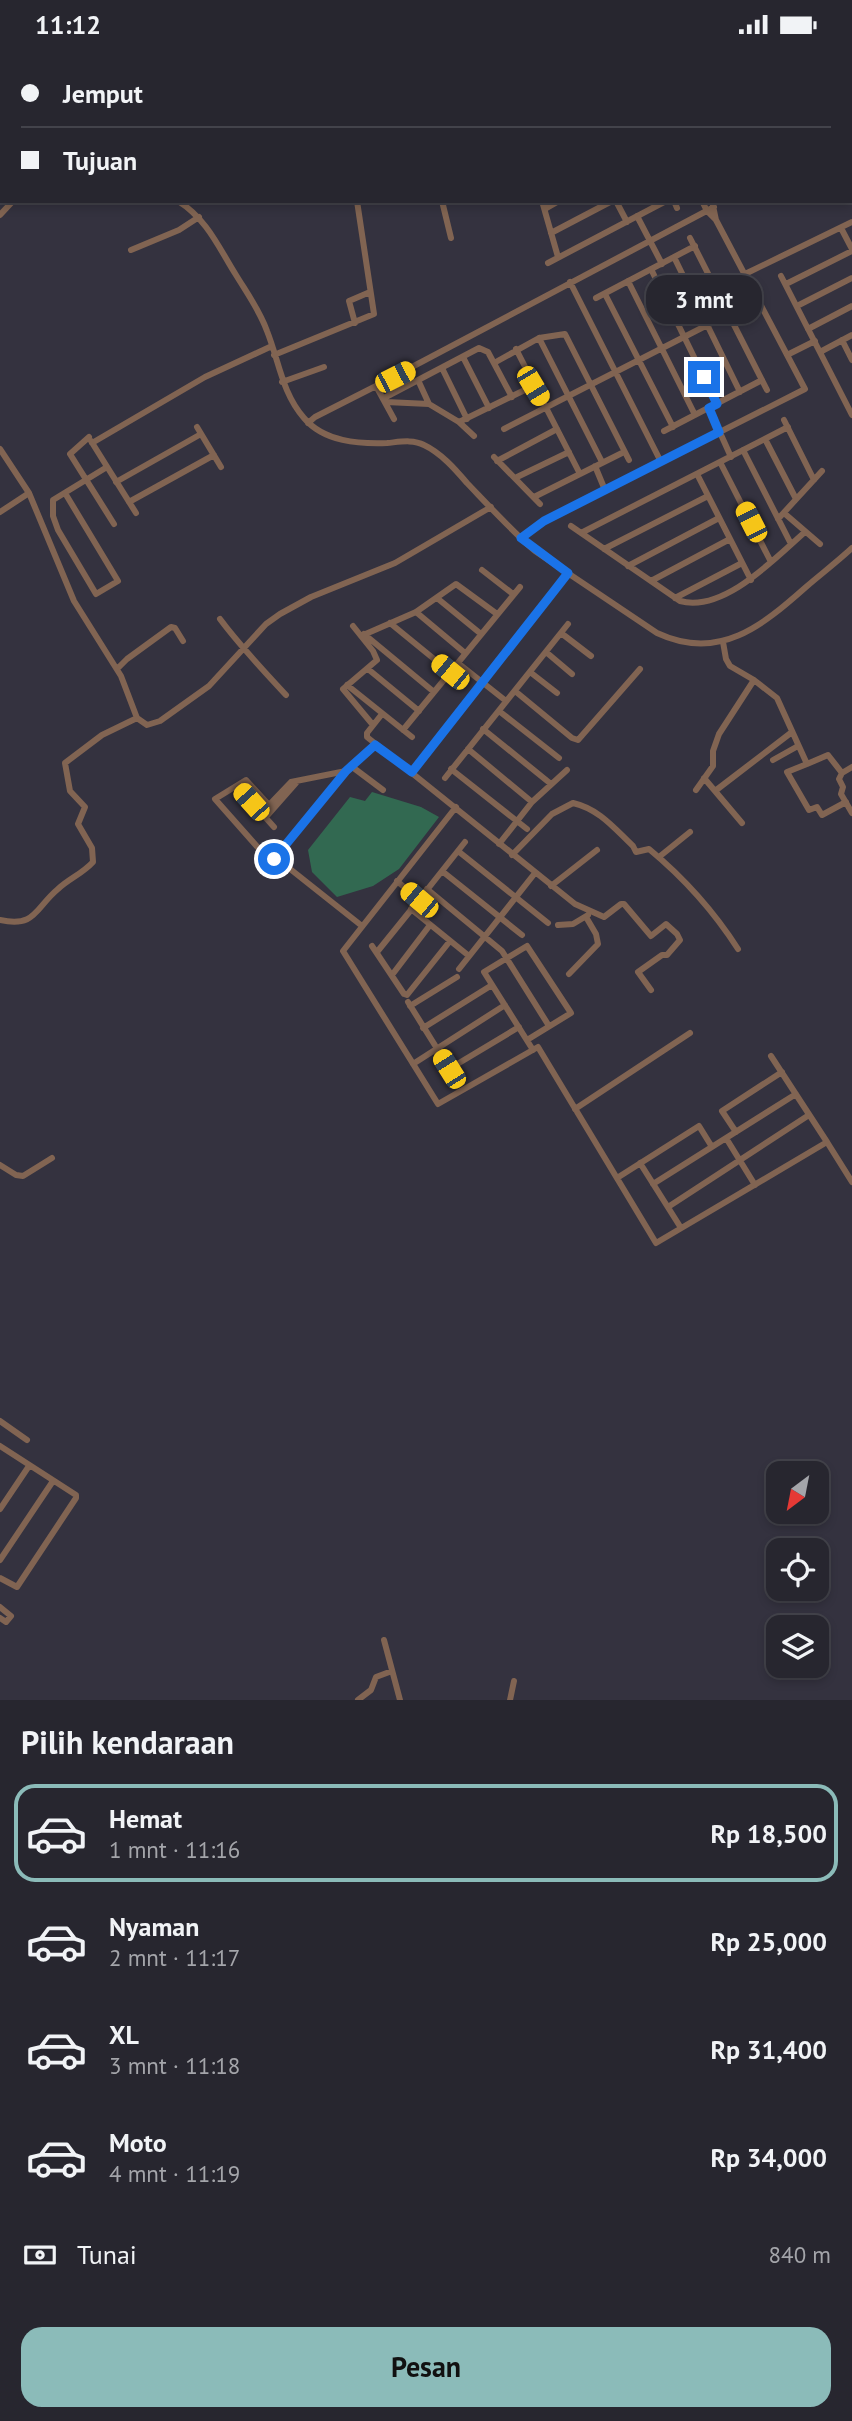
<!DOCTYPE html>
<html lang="id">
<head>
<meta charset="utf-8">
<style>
	body { margin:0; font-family:"PT Sans",sans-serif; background:#33323b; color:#f1f3f6; height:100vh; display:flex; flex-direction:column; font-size:26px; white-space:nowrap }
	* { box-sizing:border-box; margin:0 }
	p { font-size:23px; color:#a4a5aa }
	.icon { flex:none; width:38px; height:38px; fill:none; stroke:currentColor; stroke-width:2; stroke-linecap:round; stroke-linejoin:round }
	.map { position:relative; height:1651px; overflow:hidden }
	.side { display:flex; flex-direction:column; background:#27262f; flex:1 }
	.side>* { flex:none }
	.guide { position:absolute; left:0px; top:0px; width:852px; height:154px; box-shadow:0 4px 10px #0003,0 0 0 2px #43434b; display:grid; align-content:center; height:154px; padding:0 21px; background:#27262f }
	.needle { width:46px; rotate:212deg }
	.tools { position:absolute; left:766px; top:1412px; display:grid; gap:14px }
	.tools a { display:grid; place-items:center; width:63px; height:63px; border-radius:14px; background:#27262f; box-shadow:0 4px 10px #0003,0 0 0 2px #43434b; font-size:35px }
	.end { position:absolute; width:32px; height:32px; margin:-16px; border:9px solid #1a73e8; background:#fff; box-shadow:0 0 0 4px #fff }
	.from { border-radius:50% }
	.bubble { position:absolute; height:49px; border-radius:21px; background:#27262f; box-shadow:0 4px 10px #0003,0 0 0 2px #43434b; font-size:23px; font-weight:800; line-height:49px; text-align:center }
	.car { position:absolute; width:21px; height:42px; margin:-21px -10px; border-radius:9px; box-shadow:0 0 5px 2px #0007; background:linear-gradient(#f5c518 24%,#345 0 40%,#f5c518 0 76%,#345 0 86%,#f5c518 0) }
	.guide b { display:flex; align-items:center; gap:24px; height:66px; font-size:26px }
	.guide b+b { border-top:2px solid #43434b }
	.guide i { width:18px; height:18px; background:#f1f3f6 }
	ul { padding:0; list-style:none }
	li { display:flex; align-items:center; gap:21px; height:98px; margin:0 14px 10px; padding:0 7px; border:4px solid transparent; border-radius:21px }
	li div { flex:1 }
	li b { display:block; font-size:26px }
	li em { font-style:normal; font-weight:800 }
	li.selected { border-color:#8bbbb9 }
	li>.icon { width:63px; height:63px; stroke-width:1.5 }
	h2 { padding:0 21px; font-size:32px; line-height:84px }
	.pay { display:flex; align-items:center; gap:18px; height:77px; padding:0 21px; font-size:26px }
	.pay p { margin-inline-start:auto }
	.cta { display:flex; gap:14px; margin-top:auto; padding:14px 21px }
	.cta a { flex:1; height:80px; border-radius:21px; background:#8bbbb9; color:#111; font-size:28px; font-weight:800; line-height:80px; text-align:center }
	.status { display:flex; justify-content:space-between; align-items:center; height:49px; padding:0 35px; background:#27262f; direction:ltr }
	.status svg { height:19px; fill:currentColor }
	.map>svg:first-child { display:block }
	.green { fill:#326951 }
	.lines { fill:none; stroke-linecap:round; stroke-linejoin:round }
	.minor { stroke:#816452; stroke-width:6 }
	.major { stroke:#cd916c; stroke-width:8 }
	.route { stroke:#1a73e8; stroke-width:9 }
</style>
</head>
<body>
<div class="status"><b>11:12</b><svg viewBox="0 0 49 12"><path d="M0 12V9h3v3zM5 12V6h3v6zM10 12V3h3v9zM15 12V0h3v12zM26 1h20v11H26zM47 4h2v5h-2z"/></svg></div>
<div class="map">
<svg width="852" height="1651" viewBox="0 0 852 1651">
	<rect width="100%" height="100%" fill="#34323f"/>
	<path class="green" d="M372,743L421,758L439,768L399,820L373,837L337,848L312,823L308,801L350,748L365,752Z"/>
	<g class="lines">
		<path class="minor" d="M371,0V2
			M622,0L623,2
			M634,0L635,2
			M669,0H670
			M0,31L2,35
			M850,48L852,47
			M850,80H852
			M0,93H2
			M850,113L852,112
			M850,135L852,136
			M178,152C207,170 219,199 236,226C247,244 260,262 267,282C279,312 282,344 304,369C324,393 359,395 387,394C399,393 413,390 424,396C441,404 455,420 467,434C489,457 511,481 535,502L657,584C719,613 762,577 806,538C821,525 837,513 852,499
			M442,152L451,189
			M542,152L558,208
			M616,152L627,173
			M674,152L677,159
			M712,152L716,171
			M545,160L559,152
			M0,166L13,152
			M637,167L662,215
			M841,179L852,200
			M551,184L612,152
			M690,189L767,341
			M131,201L179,181L199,168
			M674,208L740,343
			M548,214L666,152
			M651,220L717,355
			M745,225L852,173
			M781,227L852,366
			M628,232L695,366
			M570,233L661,413
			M786,235L852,202
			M605,245L673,378
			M596,249L695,197
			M797,257L852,229
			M355,274L349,252L370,243
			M808,280L852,257
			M539,289L602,413
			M842,291L852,311
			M516,300L580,425
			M820,303L852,286
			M274,306L374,265L357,152
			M787,306L815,292
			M463,308L489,359
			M494,314L539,289L565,285L629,411
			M442,319L467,370
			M418,331L429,355
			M282,333L324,318
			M376,337L714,158
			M384,349L479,299L488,303L512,348
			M386,353L429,355L459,373L474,387
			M709,359L731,408
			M784,371L814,431
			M459,373L533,337
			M308,374L315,368L376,337L394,370
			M197,378L221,418
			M504,380L729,265
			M664,382L762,331
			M89,388L70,405L114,475
			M765,390L796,450
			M91,392L136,464
			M92,394L205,328L272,297
			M0,400L29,444
			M743,401L791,495
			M494,408L540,455
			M497,412L557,380
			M720,413L771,513
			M595,417L605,441
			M697,425L751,531
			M515,429L569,403
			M116,433L201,385
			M65,444L118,532L96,545L58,481L53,467V451L107,418
			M534,448L624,403
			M129,453L214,406
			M0,463L29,444L74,552L121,627L137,669L147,676L160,672L209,637L266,575L280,565L311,548L395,514L491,458
			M784,464L820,495
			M778,470L822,422
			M571,477L680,552C724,564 775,509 805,483
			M581,484L788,378
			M521,490L544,472L805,340L716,171L707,162L702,152
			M604,500L708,447
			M628,517L719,469
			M482,521L513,545
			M651,532L730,490
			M437,549L481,585
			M675,549L742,514
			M416,563L465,604
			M220,570C240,597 263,621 286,646
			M390,574L450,623
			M353,577L373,602L377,611L343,640L373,676
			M561,584L591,607
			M364,585L434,643
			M361,587L416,563L456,535L497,565
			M723,593L726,610L730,617L754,631L777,649L807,715L828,706L842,724L852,718
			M546,603L572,625
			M458,614L506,652
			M117,620L127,610L171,578L175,579L183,592
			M368,620L419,662
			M530,623L557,644
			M347,636L412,688
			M515,642L572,689L578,691L640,620
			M499,662L559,709
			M382,665L367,684V688L575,855L604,868L621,855H624L651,887L666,875L677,885L680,891L667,906H662L638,923L651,941
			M483,680L551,735
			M403,681L520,538
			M468,700L532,753
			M773,711L798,697
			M807,715L787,723L809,761L817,758L822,766L846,753
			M351,717L375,696
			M451,720L527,780
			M346,722L291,733L269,756L246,731L215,750L261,802L270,809L275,808L362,877
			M412,723L568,524
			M842,724L839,730L843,738L841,745L852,764
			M445,729L568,575
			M704,729L742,774
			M237,737L274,778
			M696,741L713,717V702L719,685L754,631
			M715,742L792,683
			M456,758L343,902L438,1055L538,998L656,1194L827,1093L852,1133
			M266,768L296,734
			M499,795L532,753L567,721
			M458,802L548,874
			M512,806L552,765L573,754C599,760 614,779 633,797L636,803L649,800C684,829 713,861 738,900
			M275,808L351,717L383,741
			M659,808L690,783
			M442,822L522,886
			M551,837L597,801
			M427,840L502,902L549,977
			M419,851L465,793
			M411,860L469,907
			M0,871C36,879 35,859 58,840C70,829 82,825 93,813L92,799L78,775L85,758L70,742L65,714L102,686L137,669
			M558,876L573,875L588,866
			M372,897L404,945L407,946L450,892
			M377,903L419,851L397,832
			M459,920L535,824
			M569,925L598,895L596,885L586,868
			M392,926L430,876
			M408,953L456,1030
			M410,957L457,928
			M423,979L492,936
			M527,991L571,964L527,897L484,923L533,1001
			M771,1007L827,1093
			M413,1015L505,956
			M449,1020L519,978
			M575,1060L690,984
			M736,1083L722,1062L782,1023
			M726,1089L755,1136
			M640,1114L681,1179
			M0,1116L16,1126L23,1127L52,1109
			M617,1129L699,1077L712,1098
			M653,1135L796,1045
			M668,1158L809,1066
			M0,1372L27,1391
			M0,1397L76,1446V1449L17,1538L0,1529
			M0,1460L29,1417
			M0,1511L53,1432
			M0,1558L11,1567L6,1573L0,1569
			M384,1591L400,1651
			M358,1651L371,1641L376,1628L392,1622
			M510,1651L514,1632"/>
		<path class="major" d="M274,0L277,2
			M12,2L14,0
			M552,2L557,0
			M0,10L2,9"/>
	</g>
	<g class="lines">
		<path class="route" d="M274,810L346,722L375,696L412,723L554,542L568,524L521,489L544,472L719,383L709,359L717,355L704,328"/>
	</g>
</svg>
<div class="tools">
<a><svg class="needle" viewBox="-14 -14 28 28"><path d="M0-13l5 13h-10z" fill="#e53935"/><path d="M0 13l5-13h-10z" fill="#a4a5aa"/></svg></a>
<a><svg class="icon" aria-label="locate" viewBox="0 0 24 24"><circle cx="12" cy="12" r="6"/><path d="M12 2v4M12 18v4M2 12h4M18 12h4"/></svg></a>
<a><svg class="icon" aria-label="layers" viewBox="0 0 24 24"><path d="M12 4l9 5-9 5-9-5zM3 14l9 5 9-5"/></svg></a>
</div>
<i class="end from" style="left:274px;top:810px"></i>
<i class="end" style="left:704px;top:328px"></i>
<div class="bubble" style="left:646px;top:226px;width:116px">3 mnt</div>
<i class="car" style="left:395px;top:328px;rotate:63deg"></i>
<i class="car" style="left:533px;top:337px;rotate:149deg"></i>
<i class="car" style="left:751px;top:473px;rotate:333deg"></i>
<i class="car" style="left:450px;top:623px;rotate:309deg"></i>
<i class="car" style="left:251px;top:753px;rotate:318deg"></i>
<i class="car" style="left:419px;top:851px;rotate:310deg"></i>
<i class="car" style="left:449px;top:1020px;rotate:328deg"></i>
<div class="guide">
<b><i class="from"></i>Jemput</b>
<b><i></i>Tujuan</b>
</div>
</div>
<section class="side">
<h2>Pilih kendaraan</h2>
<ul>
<li class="selected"><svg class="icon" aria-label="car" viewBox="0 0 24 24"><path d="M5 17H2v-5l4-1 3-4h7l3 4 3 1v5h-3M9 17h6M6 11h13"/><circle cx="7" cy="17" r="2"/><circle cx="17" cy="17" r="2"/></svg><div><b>Hemat</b><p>1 mnt · 11:16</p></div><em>Rp 18,500</em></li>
<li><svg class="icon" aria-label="car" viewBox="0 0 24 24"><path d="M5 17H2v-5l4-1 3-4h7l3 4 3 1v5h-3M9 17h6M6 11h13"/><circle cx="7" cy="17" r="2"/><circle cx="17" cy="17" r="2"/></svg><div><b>Nyaman</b><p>2 mnt · 11:17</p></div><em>Rp 25,000</em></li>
<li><svg class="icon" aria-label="car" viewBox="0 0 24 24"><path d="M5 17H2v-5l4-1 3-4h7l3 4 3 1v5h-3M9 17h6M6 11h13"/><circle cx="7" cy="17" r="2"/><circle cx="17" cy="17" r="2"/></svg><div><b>XL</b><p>3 mnt · 11:18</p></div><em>Rp 31,400</em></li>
<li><svg class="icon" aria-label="car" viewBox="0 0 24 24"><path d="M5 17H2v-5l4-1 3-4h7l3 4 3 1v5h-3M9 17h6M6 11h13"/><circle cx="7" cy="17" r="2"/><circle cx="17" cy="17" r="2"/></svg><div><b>Moto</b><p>4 mnt · 11:19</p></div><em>Rp 34,000</em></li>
</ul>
<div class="pay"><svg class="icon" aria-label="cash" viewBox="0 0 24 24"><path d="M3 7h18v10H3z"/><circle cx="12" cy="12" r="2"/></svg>Tunai<p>840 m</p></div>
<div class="cta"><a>Pesan</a></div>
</section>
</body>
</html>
